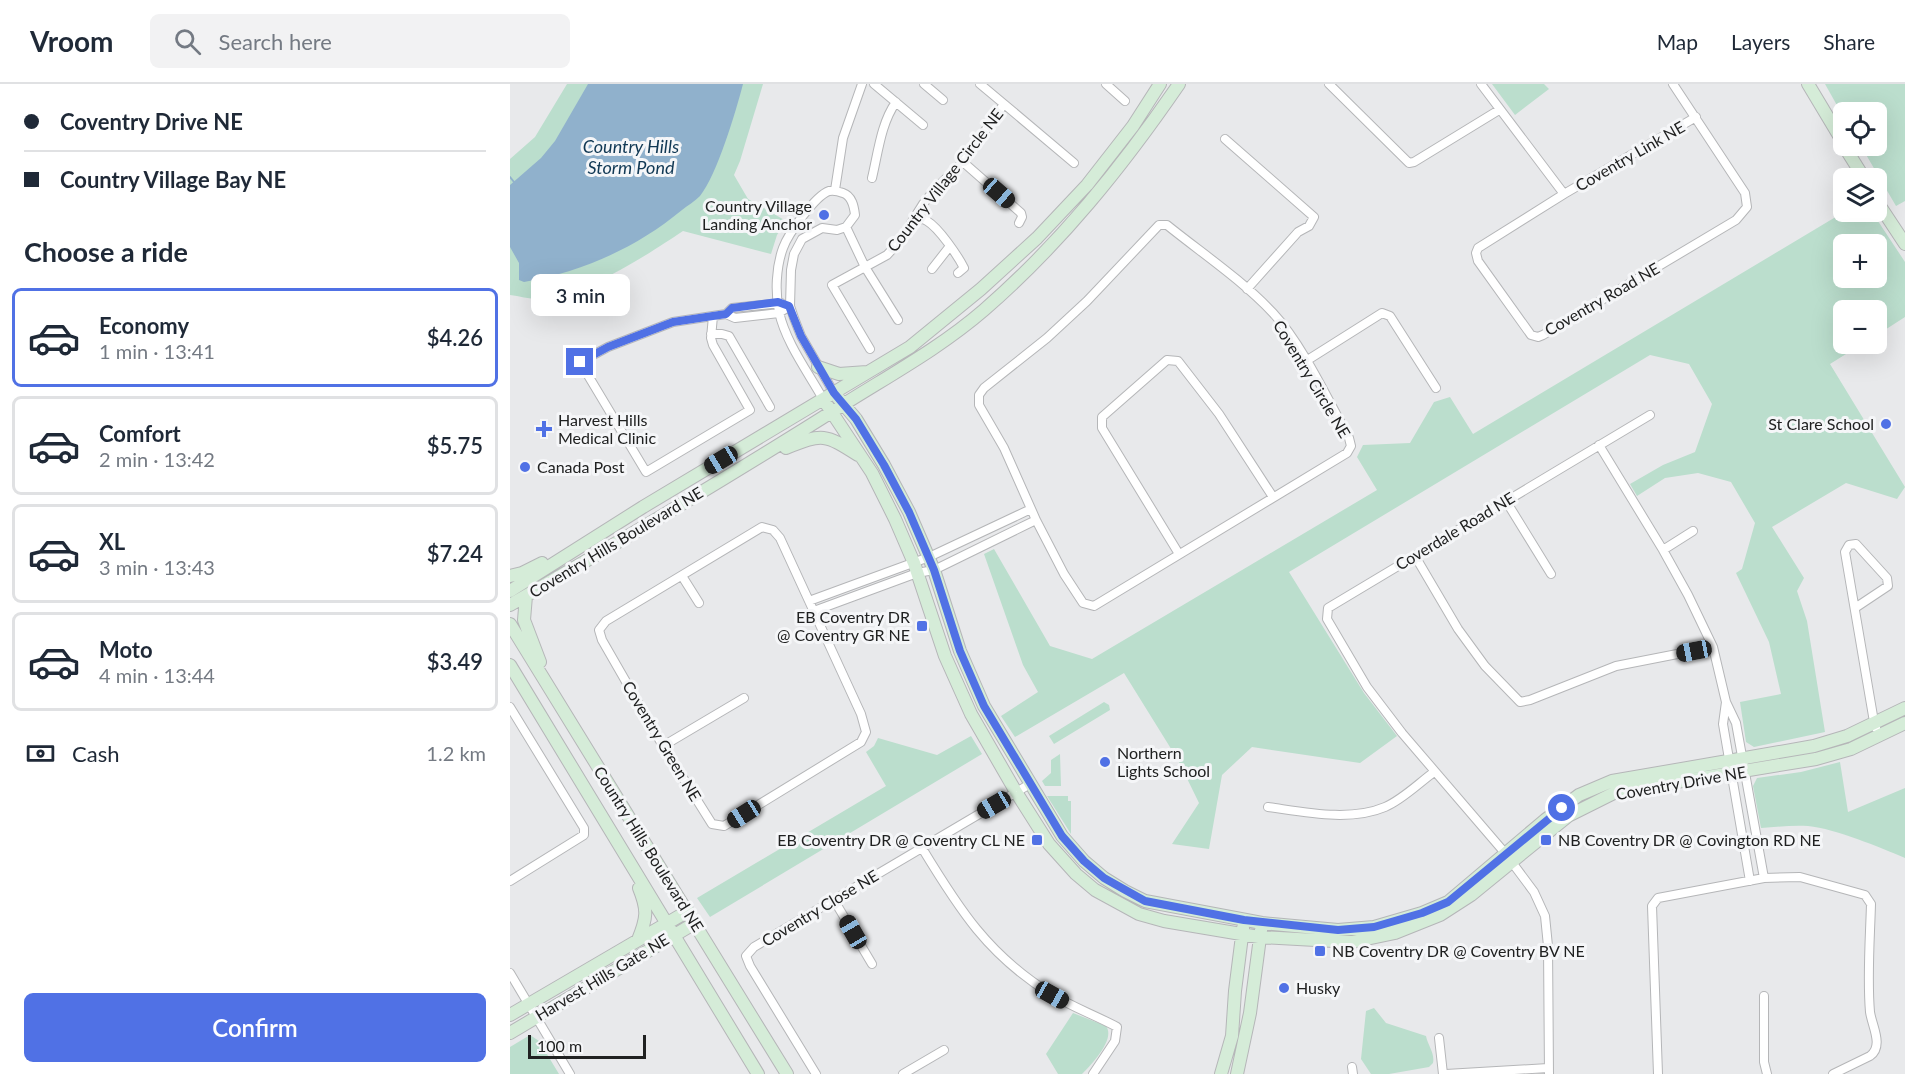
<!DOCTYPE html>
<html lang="en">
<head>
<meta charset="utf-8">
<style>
	body { margin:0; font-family:Lato,sans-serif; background:#f2f2f3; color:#1f2937; height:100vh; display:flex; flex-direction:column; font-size:22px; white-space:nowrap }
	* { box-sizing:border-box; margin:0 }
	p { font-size:20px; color:#747a83 }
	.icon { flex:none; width:33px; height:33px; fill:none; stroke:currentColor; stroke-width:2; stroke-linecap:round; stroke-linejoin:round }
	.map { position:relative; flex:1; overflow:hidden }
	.sheet { display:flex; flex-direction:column; background:#fff; width:510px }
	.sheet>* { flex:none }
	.top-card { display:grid; align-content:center; height:132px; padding:0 24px; background:#fff }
	.controls { position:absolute; left:1323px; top:18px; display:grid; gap:12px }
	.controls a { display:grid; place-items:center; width:54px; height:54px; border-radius:9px; background:#fff; box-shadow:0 6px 24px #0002; font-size:30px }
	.scale { position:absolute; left:18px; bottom:15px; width:118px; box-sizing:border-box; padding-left:6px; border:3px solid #202121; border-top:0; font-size:16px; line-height:21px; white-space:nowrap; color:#202121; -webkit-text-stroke:4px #f5f6f8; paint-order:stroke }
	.end { position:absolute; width:27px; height:27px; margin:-14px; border:8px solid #5071e5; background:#fff; box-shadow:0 0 0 3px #fff }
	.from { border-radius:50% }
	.bubble { position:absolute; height:42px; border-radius:9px; background:#fff; box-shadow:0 6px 24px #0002; font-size:20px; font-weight:600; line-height:42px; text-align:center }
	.car { position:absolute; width:18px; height:36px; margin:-18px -9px; border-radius:8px; box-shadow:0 0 4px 2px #0007; background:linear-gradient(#222 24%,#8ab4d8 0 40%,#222 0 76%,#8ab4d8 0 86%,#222 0) }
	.top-card b { display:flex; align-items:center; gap:21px; height:57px; font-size:22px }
	.top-card b+b { border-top:2px solid #e0e1e3 }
	.top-card i { width:15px; height:15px; background:#1f2937 }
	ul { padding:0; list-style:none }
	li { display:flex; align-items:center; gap:18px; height:99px; margin:0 12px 9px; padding:0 12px; border:3px solid #e0e1e3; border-radius:9px }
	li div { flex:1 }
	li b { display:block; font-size:22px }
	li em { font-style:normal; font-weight:600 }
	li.selected { border-color:#5071e5 }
	li>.icon { width:54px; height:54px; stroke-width:1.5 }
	h2 { padding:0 24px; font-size:27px; line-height:72px }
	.pay { display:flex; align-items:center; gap:15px; height:66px; padding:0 24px; font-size:22px }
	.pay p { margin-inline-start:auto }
	.cta { display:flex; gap:12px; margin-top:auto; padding:12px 24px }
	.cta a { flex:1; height:69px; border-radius:9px; background:#5071e5; color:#fff; font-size:24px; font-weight:600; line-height:69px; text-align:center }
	header { display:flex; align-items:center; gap:36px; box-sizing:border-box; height:84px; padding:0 30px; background:#fff; border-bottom:2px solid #e0e1e3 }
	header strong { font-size:28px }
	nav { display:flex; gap:33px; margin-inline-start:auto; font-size:21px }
	.search { width:420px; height:54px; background:#f2f2f3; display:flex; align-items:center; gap:15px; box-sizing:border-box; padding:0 21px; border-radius:9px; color:#747a83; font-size:22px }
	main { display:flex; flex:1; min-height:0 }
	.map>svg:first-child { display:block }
	.green { fill:#bbdecd; fill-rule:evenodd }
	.water { fill:#90b1cc }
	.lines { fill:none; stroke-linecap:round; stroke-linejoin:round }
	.stream { stroke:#90b1cc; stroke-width:2 }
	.street-casing { stroke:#b5b6b8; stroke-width:10 }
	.secondary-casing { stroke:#b5b6b8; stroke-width:14 }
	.street { stroke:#fff; stroke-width:8 }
	.secondary { stroke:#d5ecd8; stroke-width:12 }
	.route { stroke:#5071e5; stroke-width:8 }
	.poi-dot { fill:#5071e5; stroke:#f5f6f8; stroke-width:2 }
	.labels { text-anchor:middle; stroke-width:6; stroke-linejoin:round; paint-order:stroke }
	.street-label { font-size:16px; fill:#202121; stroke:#f5f6f8 }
	.poi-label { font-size:16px; fill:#202121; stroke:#f5f6f8; text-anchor:start }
	.water-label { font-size:18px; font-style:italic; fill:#103854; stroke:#f5f6f8 }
</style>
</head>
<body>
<header>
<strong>Vroom</strong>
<div class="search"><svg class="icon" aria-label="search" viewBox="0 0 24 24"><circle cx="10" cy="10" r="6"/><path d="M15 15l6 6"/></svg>Search here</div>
<nav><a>Map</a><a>Layers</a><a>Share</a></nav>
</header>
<main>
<section class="sheet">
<div class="top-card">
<b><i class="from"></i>Coventry Drive NE</b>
<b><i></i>Country Village Bay NE</b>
</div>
<h2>Choose a ride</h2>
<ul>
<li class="selected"><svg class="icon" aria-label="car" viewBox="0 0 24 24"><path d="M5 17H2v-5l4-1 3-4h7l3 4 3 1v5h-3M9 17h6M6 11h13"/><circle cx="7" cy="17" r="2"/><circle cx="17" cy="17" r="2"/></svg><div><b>Economy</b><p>1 min · 13:41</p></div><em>$4.26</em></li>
<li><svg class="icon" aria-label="car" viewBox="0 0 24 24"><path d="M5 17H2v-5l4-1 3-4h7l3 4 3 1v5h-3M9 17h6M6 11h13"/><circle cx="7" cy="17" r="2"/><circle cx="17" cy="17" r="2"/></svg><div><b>Comfort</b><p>2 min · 13:42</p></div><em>$5.75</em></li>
<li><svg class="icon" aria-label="car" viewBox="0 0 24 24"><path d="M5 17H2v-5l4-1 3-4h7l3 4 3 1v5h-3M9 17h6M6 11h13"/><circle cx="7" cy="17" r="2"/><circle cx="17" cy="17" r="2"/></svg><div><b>XL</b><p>3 min · 13:43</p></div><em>$7.24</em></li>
<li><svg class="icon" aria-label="car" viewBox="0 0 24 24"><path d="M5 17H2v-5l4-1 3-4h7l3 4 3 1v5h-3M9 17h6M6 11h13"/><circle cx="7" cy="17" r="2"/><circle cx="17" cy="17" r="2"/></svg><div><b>Moto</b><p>4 min · 13:44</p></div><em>$3.49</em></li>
</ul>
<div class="pay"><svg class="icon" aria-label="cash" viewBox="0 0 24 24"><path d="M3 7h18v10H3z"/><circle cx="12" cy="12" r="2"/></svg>Cash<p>1.2 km</p></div>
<div class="cta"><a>Confirm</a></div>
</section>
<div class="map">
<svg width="1395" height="990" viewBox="0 0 1395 990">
	<rect width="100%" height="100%" fill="#e8e9eb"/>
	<path class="green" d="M57,0H253L230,77L224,91L238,115L276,137L267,151L261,170L173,147C137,171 72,214 28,215C19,215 9,212 0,211V75L25,53Z
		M982,0H1034L1039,5L1005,31Z
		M1315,0H1395V117L1386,122L1351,62H1366V28H1334L1333,32Z
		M1334,128H1362L1395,178V233L1367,251L1366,226H1334V260H1352L1320,280L1395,403L1387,415L1336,399L1262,443L1294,494L1287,507L1297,537L1315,648L1244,663L1236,658L1230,618L1271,610L1259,558L1226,489L1232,485L1245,439L1221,398L1188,389L1155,394L1127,412L1120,400L1153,381L1185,368L1202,320L1179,280L1140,271L779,488L854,609L887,652L850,679L742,663L712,691L699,765L662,760L689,719L668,676L614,589L505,653L491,632L528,608L513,581L474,470L484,465L540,562L582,575L867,406L847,373L853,361L900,359L924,318L940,313L963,350ZM1366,160V194H1334V160Z
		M594,618L599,621L600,626L544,660L539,652Z
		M461,652L472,670L200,833L187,814L376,702L356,668L364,662L368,654L427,671Z
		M550,670L551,702H535L532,697L541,689V676Z
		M1330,678L1338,728L1395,704V774C1369,763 1326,745 1298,742C1282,741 1267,743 1251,744L1243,702L1247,694L1291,688Z
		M537,712H558V717H561V750Z
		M864,924L876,939L916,952C918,962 925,969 923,979L919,983L879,990H861L851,975L856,927Z
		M563,929L596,942C606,955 581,981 572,990H548L536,970Z
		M20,951L29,957L49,990H0V963Z"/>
	<path class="water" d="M78,0H233C226,27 207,91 190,112C185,117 177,122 172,126C126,164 72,188 14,198L9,196V179L0,163V101L31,74L45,57Z"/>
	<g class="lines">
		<path class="stream" d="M0,93L4,98"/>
		<defs>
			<path id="street" d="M364,0L413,41
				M414,0L433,16
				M596,0L615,17
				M819,0L899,79L904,78L989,26
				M971,0L1054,110
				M1163,0L1235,109L1237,123L1226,136L1033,251L1028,253L1021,251L968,177L966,169L968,164L1054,110L1186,33
				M494,20L564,79
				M715,55L804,133L799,142L788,148L737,205
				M453,78L511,129L512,133L509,139
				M362,94C368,69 371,39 386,18
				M325,106L333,54L352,0
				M403,136C407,135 413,134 417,137C429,144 448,172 454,184L448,189
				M649,141H657C693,170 732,196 763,229C792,260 818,316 839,354L841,362L837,369L584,522L573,519L554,490L526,436L494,364L469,321V311L474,304L537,254L577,217Z
				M336,143L355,183L377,171L390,157L413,120L426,104L453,78L494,20L470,0
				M422,185L440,162
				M216,230L222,224L271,219
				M203,232L201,254L203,261L240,326L136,388L70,278L98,263L163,238L216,230L225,234L269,229L280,222
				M201,250H212L219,252L260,323
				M360,265L322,201L355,183L388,236
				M796,277L872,229L880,232L926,304
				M313,315C298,288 276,259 269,228C265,208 266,183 273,164C278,150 305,112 319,107C324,106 328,107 333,109C342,112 344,122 345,131L336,143L327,146L312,144L292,155L284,170L281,186L280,222L284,234L291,252L324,309
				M1089,361L1153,466L1178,511L1203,563L1216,618L1226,639L1254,794
				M996,417L1041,490
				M252,443L263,446L270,454L351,630L356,648L351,658L214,742L202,740L153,662L92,556L89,546L96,537Z
				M1153,466L1183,447
				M669,470L592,344V333L657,276L668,277L709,330L763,413
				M905,472L948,545L975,582L1010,618L1020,616L1106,582L1203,563
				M172,492L189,519
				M299,517L419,473L521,425
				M1345,524L1378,502L1377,494L1346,460L1339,461L1335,468L1363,632L1366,644
				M304,527L407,489L424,486L526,436
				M1216,618L1213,640L1240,797
				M0,623L74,744V751L0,797
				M153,662L234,614
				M758,723C794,728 840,738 875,723C892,716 909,699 924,688
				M412,764C449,825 478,871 541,910C562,923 585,931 607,943L605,957L583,990
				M324,816L362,880
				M0,889L60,990
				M1254,912V978L1257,990
				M929,954L933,990
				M842,983L843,990
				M306,990L240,882L236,872L244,863L520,700
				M393,990L434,966
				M936,990L1038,984
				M1039,990L1038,862L1035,832L1024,808L995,769L892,649L857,603L817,535L818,524L1140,331
				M1148,990L1142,822L1148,814L1254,794L1290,793L1355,811L1361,820C1360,855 1357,893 1360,928C1362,942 1374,962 1360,972L1323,990"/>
			<path id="secondary" d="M1298,0L1334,60
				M1334,62L1354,94
				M1366,116L1395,160
				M308,283L329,290L357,288
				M324,309L346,335L374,381L399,428L424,486L450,567L474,622L552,752L574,777L594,794L615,807L635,817L752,839L828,846L864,843L912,829L938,818L1035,736L1069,711L1102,697L1304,662L1337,652L1395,624
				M313,315L362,389L385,435L404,479L435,572L461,630L506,708L539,760L566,790L585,806L629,830L654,837L749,853L842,858L885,849L930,831L961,811L1058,732L1106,708L1306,675L1341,665L1395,639
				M276,364C313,349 315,350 348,371
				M0,492L12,489L32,479
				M0,507L133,423L400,263L471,205L527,154L577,101L623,42L650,0
				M16,512L14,536L30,578
				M0,521C111,457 222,391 331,322C380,291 430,264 474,226C550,160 612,83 669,0
				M0,540L277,990
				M0,581L248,990
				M128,856C137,834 138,826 129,804
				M0,931L178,827
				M0,949L185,839
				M711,990L722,952L725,907L733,844
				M727,990L740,929L751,846"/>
		</defs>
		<use href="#street" class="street-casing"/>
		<use href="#secondary" class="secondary-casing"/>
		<use href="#street" class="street"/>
		<use href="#secondary" class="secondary"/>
	</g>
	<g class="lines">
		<path class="route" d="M70,278L98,263L163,238L216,230L222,224L268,218L279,222L291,252L309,283L324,309L346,335L374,381L399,428L424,486L450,567L474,622L552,752L574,777L594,794L635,817L734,836L828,846L864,843L912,829L938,818L1052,724"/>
	</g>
	<g class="poi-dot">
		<circle cx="314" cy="131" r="6"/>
		<circle cx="1376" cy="340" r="6"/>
		<path d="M31 336h6v6h6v6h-6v6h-6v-6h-6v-6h6z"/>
		<circle cx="15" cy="383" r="6"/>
		<rect x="406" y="536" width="12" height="12" rx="3"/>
		<circle cx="595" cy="678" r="6"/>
		<rect x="521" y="750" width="12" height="12" rx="3"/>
		<rect x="1030" y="750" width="12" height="12" rx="3"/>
		<rect x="804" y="861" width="12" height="12" rx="3"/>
		<circle cx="774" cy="904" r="6"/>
	</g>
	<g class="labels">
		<g class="street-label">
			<text transform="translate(1120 72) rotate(-30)" y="6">Coventry Link NE</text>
			<text transform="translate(435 96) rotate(-52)" y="6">Country Village Circle NE</text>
			<text transform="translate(1092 215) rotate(-30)" y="6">Coventry Road NE</text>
			<text transform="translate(802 295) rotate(59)" y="6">Coventry Circle NE</text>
			<text transform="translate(945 447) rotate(-31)" y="6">Coverdale Road NE</text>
			<text transform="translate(106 458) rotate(-31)" y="6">Coventry Hills Boulevard NE</text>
			<text transform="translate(152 657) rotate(59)" y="6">Coventry Green NE</text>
			<text transform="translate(1171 699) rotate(-10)" y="6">Coventry Drive NE</text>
			<text transform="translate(139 765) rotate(58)" y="6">Country Hills Boulevard NE</text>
			<text transform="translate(310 824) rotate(-31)" y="6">Coventry Close NE</text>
			<text transform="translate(92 893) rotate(-31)" y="6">Harvest Hills Gate NE</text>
		</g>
		<g class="poi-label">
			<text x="302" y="128" text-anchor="end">Country Village<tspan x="302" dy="18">Landing Anchor</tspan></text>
			<text x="48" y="342">Harvest Hills<tspan x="48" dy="18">Medical Clinic</tspan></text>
			<text x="1364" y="346" text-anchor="end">St Clare School</text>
			<text x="27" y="389">Canada Post</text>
			<text x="400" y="539" text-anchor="end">EB Coventry DR<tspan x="400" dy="18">@ Coventry GR NE</tspan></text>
			<text x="607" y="675">Northern<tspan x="607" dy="18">Lights School</tspan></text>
			<text x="515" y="762" text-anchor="end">EB Coventry DR @ Coventry CL NE</text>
			<text x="1048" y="762">NB Coventry DR @ Covington RD NE</text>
			<text x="822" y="873">NB Coventry DR @ Coventry BV NE</text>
			<text x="786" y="910">Husky</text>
		</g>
		<g class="water-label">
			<text x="121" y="69">Country Hills<tspan x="121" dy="21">Storm Pond</tspan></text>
		</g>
	</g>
</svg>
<div class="controls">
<a><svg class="icon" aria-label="locate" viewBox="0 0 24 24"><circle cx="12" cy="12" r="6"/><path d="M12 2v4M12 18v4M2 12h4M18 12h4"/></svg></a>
<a><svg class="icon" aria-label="layers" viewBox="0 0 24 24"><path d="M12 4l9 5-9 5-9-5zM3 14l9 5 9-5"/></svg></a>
<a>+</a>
<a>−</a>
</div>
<div class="scale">100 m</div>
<i class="end from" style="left:1052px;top:724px"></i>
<i class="end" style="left:70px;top:278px"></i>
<div class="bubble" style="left:21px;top:190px;width:99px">3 min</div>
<i class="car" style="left:489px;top:109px;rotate:131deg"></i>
<i class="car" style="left:211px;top:376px;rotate:239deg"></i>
<i class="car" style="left:1184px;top:567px;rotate:259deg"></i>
<i class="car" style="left:484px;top:721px;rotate:240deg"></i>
<i class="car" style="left:234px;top:730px;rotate:238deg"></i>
<i class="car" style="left:343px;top:848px;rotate:330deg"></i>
<i class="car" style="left:542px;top:911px;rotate:119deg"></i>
</div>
</main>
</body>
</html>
